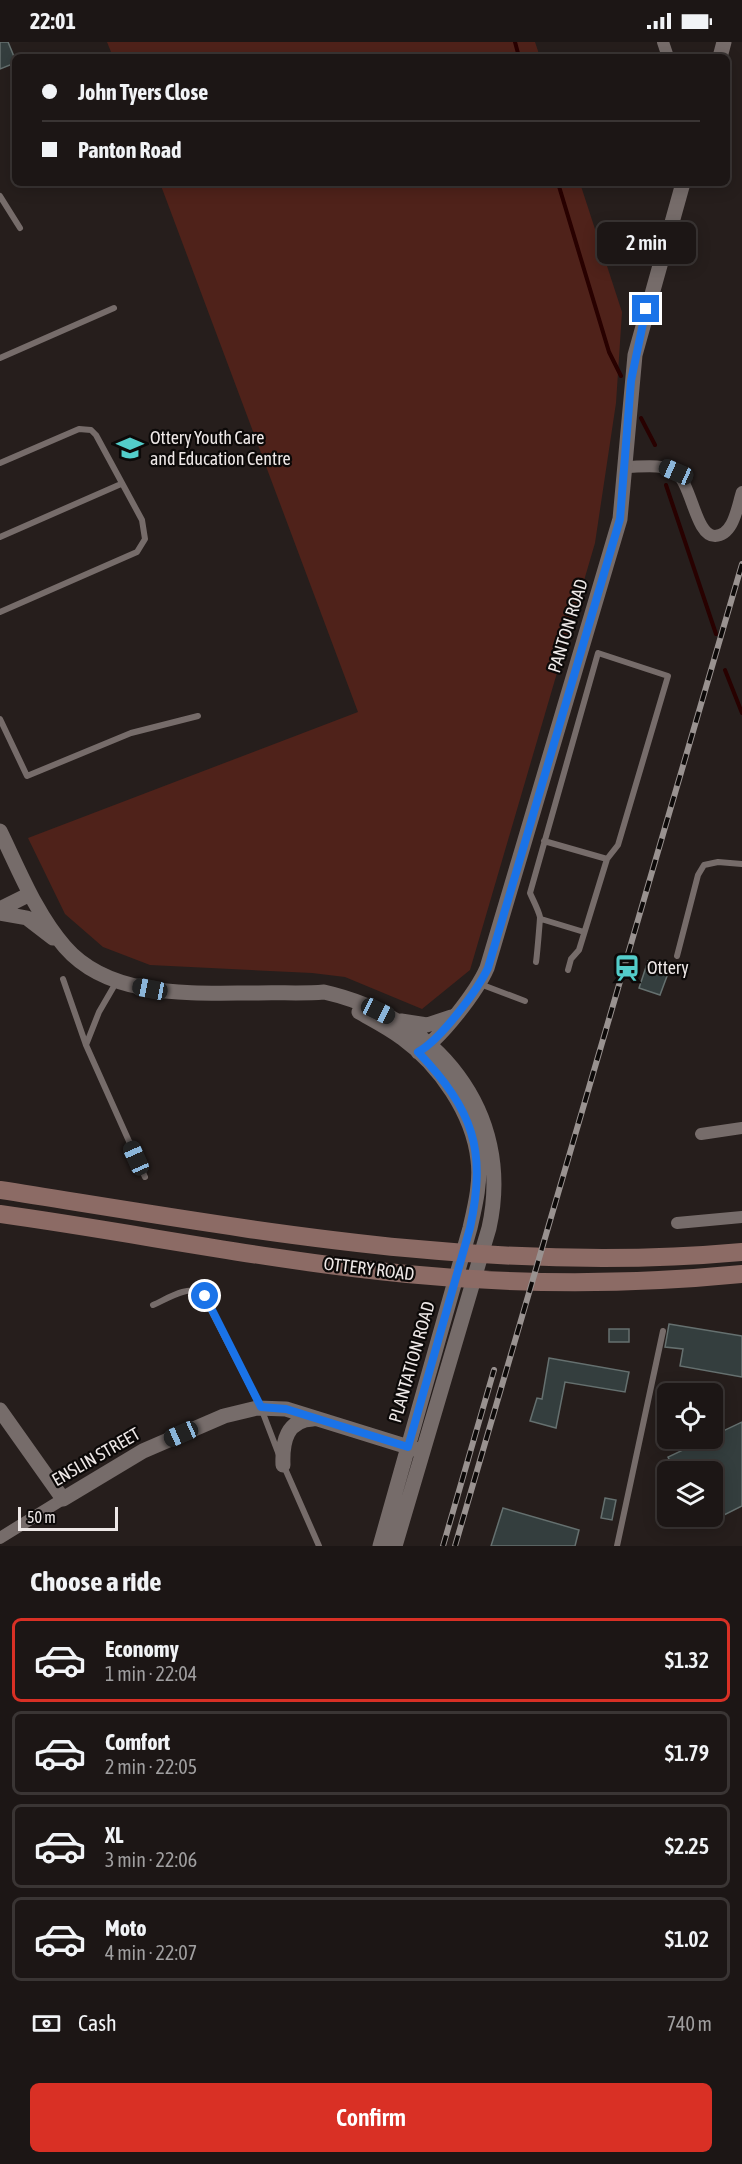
<!DOCTYPE html>
<html lang="en">
<head>
<meta charset="utf-8">
<style>
	body { margin:0; font-family:"Asap Condensed",sans-serif; background:#251f1e; color:#f1f3f6; height:100vh; display:flex; flex-direction:column; font-size:22px; white-space:nowrap }
	* { box-sizing:border-box; margin:0 }
	p { font-size:20px; color:#a09fa0 }
	.icon { flex:none; width:33px; height:33px; fill:none; stroke:currentColor; stroke-width:2; stroke-linecap:round; stroke-linejoin:round }
	.map { position:relative; height:1504px; overflow:hidden }
	.panel { display:flex; flex-direction:column; background:#1c1615; flex:1 }
	.panel>* { flex:none }
	.banner { position:absolute; left:12px; top:12px; width:718px; height:132px; border-radius:9px; box-shadow:0 3px 15px #0003,0 0 0 2px #3a3534; display:grid; align-content:center; height:132px; padding:0 30px; background:#1c1615 }
	.tools { position:absolute; left:657px; top:1341px; display:grid; gap:12px }
	.tools a { display:grid; place-items:center; width:66px; height:66px; border-radius:9px; background:#1c1615; box-shadow:0 3px 15px #0003,0 0 0 2px #3a3534; font-size:30px }
	.scale { position:absolute; left:18px; bottom:15px; width:100px; box-sizing:border-box; padding-left:6px; border:3px solid #eee8e7; border-top:0; font-size:16px; line-height:21px; white-space:nowrap; color:#eee8e7; -webkit-text-stroke:4px #0c0908; paint-order:stroke }
	.end { position:absolute; width:27px; height:27px; margin:-14px; border:8px solid #1a73e8; background:#fff; box-shadow:0 0 0 3px #fff }
	.from { border-radius:50% }
	.bubble { position:absolute; height:42px; border-radius:9px; background:#1c1615; box-shadow:0 3px 15px #0003,0 0 0 2px #3a3534; font-size:20px; font-weight:600; line-height:42px; text-align:center }
	.car { position:absolute; width:18px; height:36px; margin:-18px -9px; border-radius:8px; box-shadow:0 0 4px 2px #0007; background:linear-gradient(#222 24%,#8ab4d8 0 40%,#222 0 76%,#8ab4d8 0 86%,#222 0) }
	.banner b { display:flex; align-items:center; gap:21px; height:57px; font-size:22px }
	.banner b+b { border-top:2px solid #3a3534 }
	.banner i { width:15px; height:15px; background:#f1f3f6 }
	ul { padding:0; list-style:none }
	li { display:flex; align-items:center; gap:18px; height:84px; margin:0 12px 9px; padding:0 18px; border:3px solid #3a3534; border-radius:9px }
	li div { flex:1 }
	li b { display:block; font-size:22px }
	li em { font-style:normal; font-weight:600 }
	li.on { border-color:#d93025 }
	li>.icon { width:54px; height:54px; stroke-width:1.5 }
	h2 { padding:0 30px; font-size:27px; line-height:72px }
	.pay { display:flex; align-items:center; gap:15px; height:66px; padding:0 30px; font-size:22px }
	.pay p { margin-inline-start:auto }
	.button { display:flex; gap:12px; margin-top:auto; padding:12px 30px }
	.button a { flex:1; height:69px; border-radius:9px; background:#d93025; color:#fff; font-size:24px; font-weight:600; line-height:69px; text-align:center }
	.status { display:flex; justify-content:space-between; align-items:center; height:42px; padding:0 30px; background:#1c1615; direction:ltr }
	.status svg { height:16px; fill:currentColor }
	.map>svg:first-child { display:block }
	.green { fill:#4f221a }
	.lines { fill:none; stroke-linecap:round; stroke-linejoin:round }
	.stream { stroke:#280100; stroke-width:4 }
	.building { fill:#343e3e; stroke:#65706f; stroke-width:1.5 }
	.service { stroke:#766c6a; stroke-width:6 }
	.minor { stroke:#766c6a; stroke-width:12 }
	.tertiary { stroke:#766c6a; stroke-width:15 }
	.secondary { stroke:#8c6b65; stroke-width:18 }
	.rail-casing { stroke:#999290; stroke-width:6 }
	.rail { stroke:#0c0908; stroke-width:4; stroke-dasharray:11; stroke-linecap:butt }
	.route { stroke:#1a73e8; stroke-width:8 }
	.labels { text-anchor:middle; stroke-width:4.5; stroke-linejoin:round; paint-order:stroke }
	.poi-label { font-size:18px; fill:#eee8e7; stroke:#0c0908; text-anchor:start }
	.street-label { font-size:18px; fill:#eee8e7; stroke:#0c0908 }
</style>
</head>
<body>
<div class="status"><b>22:01</b><svg viewBox="0 0 49 12"><path d="M0 12V9h3v3zM5 12V6h3v6zM10 12V3h3v9zM15 12V0h3v12zM26 1h20v11H26zM47 4h2v5h-2z"/></svg></div>
<div class="map">
<svg width="742" height="1504" viewBox="0 0 742 1504">
	<rect width="100%" height="100%" fill="#261e1c"/>
	<path class="green" d="M107,0H535L540,15H113Z
		M160,141H580L622,270L616,361L595,501L470,928L422,967L345,935L312,931L150,923L103,905L65,872L28,796L358,670Z"/>
	<g class="lines">
		<path class="stream" d="M515,0L519,15
			M558,141L609,310L621,334
			M641,376L655,403
			M666,443L716,592
			M725,628L742,671"/>
	</g>
	<path class="building" d="M0,0H8L15,17V21L0,27Z
		M648,919L670,926L660,953L639,946Z
		M669,1282L742,1294V1335L680,1324L683,1307L665,1305Z
		M609,1287H629V1300H609Z
		M549,1316L629,1330L625,1350L565,1340L556,1386L530,1379L537,1356L542,1357Z
		M742,1380V1464L712,1479V1430H675L668,1415Z
		M605,1456L616,1458L612,1478L601,1476Z
		M503,1466L579,1488L575,1504H491Z"/>
	<g class="lines">
		<path class="service" d="M0,154L20,186
			M0,316L114,266
			M0,421L79,387L91,388L96,393L142,478L145,497L137,510L0,570
			M0,495L121,442
			M0,677L27,734L131,691L198,674
			M544,799L607,817
			M541,877L584,890
			M677,914L698,833L704,823L718,820L742,822
			M536,920C537,914 540,878 540,875C538,867 533,858 530,851L598,611L668,634L618,803L607,817L579,908L571,917L568,928
			M63,937L86,1003L145,1135
			M480,942L525,959
			M86,1003L99,970L117,939
			M153,1263C167,1257 187,1243 202,1251L261,1366L279,1413
			M283,1422L319,1504
			M617,1504L663,1289"/>
		<path class="minor" d="M663,0L668,15
			M626,425C641,425 661,421 675,430C692,441 695,494 715,494C734,493 737,465 742,450
			M701,1092L742,1086
			M677,1181L742,1175
			M0,1496L63,1457"/>
		<path class="tertiary" d="M720,15L724,0
			M0,789C19,828 36,872 65,905C110,957 193,951 255,951C278,950 301,952 324,950C435,975 515,1069 489,1186L395,1504
			M0,867L30,852
			M0,871L27,876L53,896
			M359,970C373,978 389,986 402,996C439,1023 473,1071 478,1118C481,1140 475,1164 470,1186L380,1504
			M401,979L427,983L451,975
			M418,1010C440,998 477,949 487,926L620,477L635,313L683,141
			M0,1368L63,1457L143,1409L224,1374L257,1366L286,1367L418,1408
			M283,1423C282,1399 287,1378 313,1377"/>
		<path class="secondary" d="M0,1148C249,1187 488,1233 742,1210
			M0,1172C136,1191 271,1219 407,1232C519,1243 631,1243 742,1232"/>
		<defs>
			<path id="rail" d="M443,1504L494,1328
				M455,1504L742,522"/>
		</defs>
		<use href="#rail" class="rail-casing"/>
		<use href="#rail" class="rail"/>
	</g>
	<g class="lines">
		<path class="route" d="M205,1254L261,1365L286,1367L408,1405L470,1186C487,1107 473,1068 418,1010C440,998 477,949 488,926L620,477L631,339L646,267"/>
	</g>
	<defs>
		<symbol id="school-bare" viewBox="-9 -9 18 18"><path d="M0-5L7-2L0 1L-7-2ZM-4 1L0 2.5L4 1V4Q0 6-4 4Z" fill="#53cdca" stroke="#0c0908" stroke-width="2.5" paint-order="stroke"/></symbol>
		<symbol id="station-bare" viewBox="-9 -9 18 18"><path d="M-3-6H3Q5-6 5-4V2Q5 4 3 4L4.5 6H3L1.5 4h-3L-3 6H-4.5L-3 4Q-5 4-5 2V-4Q-5-6-3-6ZM-3.5-4v3h7v-3ZM-3.5 1v1.5H-2V1ZM2 1v1.5H3.5V1Z" fill="#53cdca" stroke="#0c0908" stroke-width="2.5" paint-order="stroke"/></symbol>
	</defs>
	<g fill-rule="evenodd">
		<use href="#school-bare" x="111" y="387" width="38" height="38"/>
		<use href="#station-bare" x="608" y="907" width="38" height="38"/>
	</g>
	<g class="labels">
		<g class="poi-label">
			<text x="150" y="402">Ottery Youth Care<tspan x="150" dy="21">and Education Centre</tspan></text>
			<text x="647" y="932">Ottery</text>
		</g>
		<g class="street-label">
			<text transform="translate(568 584) rotate(-73)" y="6">PANTON ROAD</text>
			<text transform="translate(369 1227) rotate(7)" y="6">OTTERY ROAD</text>
			<text transform="translate(412 1320) rotate(-74)" y="6">PLANTATION ROAD</text>
			<text transform="translate(96 1415) rotate(-30)" y="6">ENSLIN STREET</text>
		</g>
	</g>
</svg>
<div class="tools">
<a><svg class="icon" aria-label="locate" viewBox="0 0 24 24"><circle cx="12" cy="12" r="6"/><path d="M12 2v4M12 18v4M2 12h4M18 12h4"/></svg></a>
<a><svg class="icon" aria-label="layers" viewBox="0 0 24 24"><path d="M12 4l9 5-9 5-9-5zM3 14l9 5 9-5"/></svg></a>
</div>
<div class="scale">50 m</div>
<i class="end from" style="left:205px;top:1254px"></i>
<i class="end" style="left:646px;top:267px"></i>
<div class="bubble" style="left:597px;top:180px;width:99px">2 min</div>
<i class="car" style="left:676px;top:430px;rotate:294deg"></i>
<i class="car" style="left:150px;top:947px;rotate:281deg"></i>
<i class="car" style="left:378px;top:969px;rotate:116deg"></i>
<i class="car" style="left:136px;top:1116px;rotate:336deg"></i>
<i class="car" style="left:181px;top:1392px;rotate:246deg"></i>
<div class="banner">
<b><i class="from"></i>John Tyers Close</b>
<b><i></i>Panton Road</b>
</div>
</div>
<section class="panel">
<h2>Choose a ride</h2>
<ul>
<li class="on"><svg class="icon" aria-label="car" viewBox="0 0 24 24"><path d="M5 17H2v-5l4-1 3-4h7l3 4 3 1v5h-3M9 17h6M6 11h13"/><circle cx="7" cy="17" r="2"/><circle cx="17" cy="17" r="2"/></svg><div><b>Economy</b><p>1 min · 22:04</p></div><em>$1.32</em></li>
<li><svg class="icon" aria-label="car" viewBox="0 0 24 24"><path d="M5 17H2v-5l4-1 3-4h7l3 4 3 1v5h-3M9 17h6M6 11h13"/><circle cx="7" cy="17" r="2"/><circle cx="17" cy="17" r="2"/></svg><div><b>Comfort</b><p>2 min · 22:05</p></div><em>$1.79</em></li>
<li><svg class="icon" aria-label="car" viewBox="0 0 24 24"><path d="M5 17H2v-5l4-1 3-4h7l3 4 3 1v5h-3M9 17h6M6 11h13"/><circle cx="7" cy="17" r="2"/><circle cx="17" cy="17" r="2"/></svg><div><b>XL</b><p>3 min · 22:06</p></div><em>$2.25</em></li>
<li><svg class="icon" aria-label="car" viewBox="0 0 24 24"><path d="M5 17H2v-5l4-1 3-4h7l3 4 3 1v5h-3M9 17h6M6 11h13"/><circle cx="7" cy="17" r="2"/><circle cx="17" cy="17" r="2"/></svg><div><b>Moto</b><p>4 min · 22:07</p></div><em>$1.02</em></li>
</ul>
<div class="pay"><svg class="icon" aria-label="cash" viewBox="0 0 24 24"><path d="M3 7h18v10H3z"/><circle cx="12" cy="12" r="2"/></svg>Cash<p>740 m</p></div>
<div class="button"><a>Confirm</a></div>
</section>
</body>
</html>
